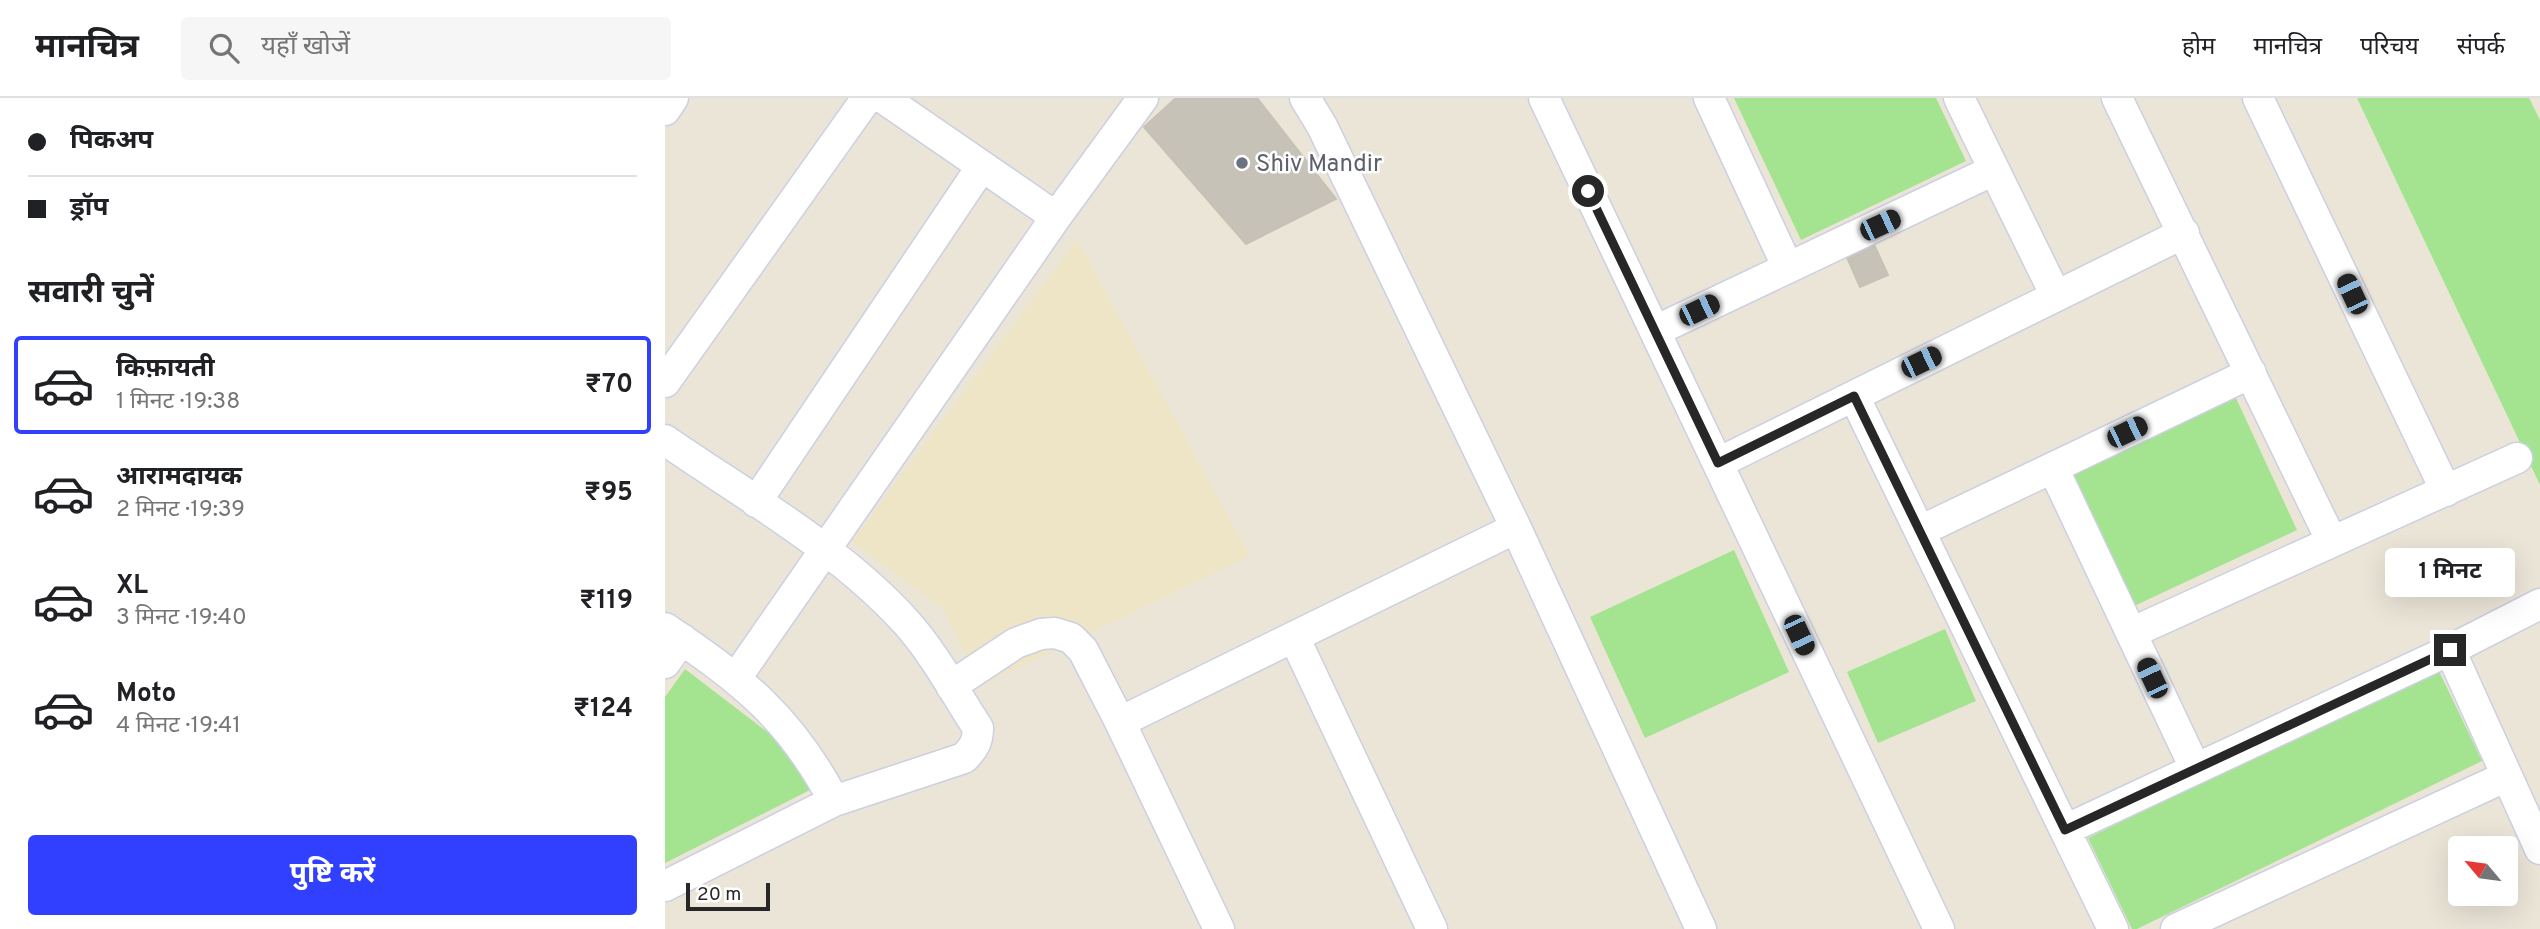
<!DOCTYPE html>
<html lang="hi">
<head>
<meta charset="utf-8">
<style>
	body { margin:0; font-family:Overpass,"Noto Sans Devanagari",sans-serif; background:#f6f6f6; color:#202124; height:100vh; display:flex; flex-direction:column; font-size:26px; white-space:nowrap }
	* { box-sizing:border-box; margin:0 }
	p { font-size:23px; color:#757577 }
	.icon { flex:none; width:38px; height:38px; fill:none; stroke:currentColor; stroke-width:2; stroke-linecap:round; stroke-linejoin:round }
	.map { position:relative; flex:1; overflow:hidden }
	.panel { display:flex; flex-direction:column; background:#fff; width:665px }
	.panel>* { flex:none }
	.banner { display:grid; align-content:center; height:154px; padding:0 28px; background:#fff }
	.needle { width:46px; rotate:299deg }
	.controls { position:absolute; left:1783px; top:738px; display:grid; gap:14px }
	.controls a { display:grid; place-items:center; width:70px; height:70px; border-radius:7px; background:#fff; box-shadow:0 7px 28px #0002; font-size:35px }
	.scale { position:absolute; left:21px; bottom:18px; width:84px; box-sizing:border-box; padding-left:7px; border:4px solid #272727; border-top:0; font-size:19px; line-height:24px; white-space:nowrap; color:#272727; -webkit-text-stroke:5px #fff; paint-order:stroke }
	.end { position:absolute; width:32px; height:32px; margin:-16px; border:9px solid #272727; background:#fff; box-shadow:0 0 0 4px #fff }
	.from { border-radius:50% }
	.bubble { position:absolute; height:49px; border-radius:7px; background:#fff; box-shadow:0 7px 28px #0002; font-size:23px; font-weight:700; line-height:49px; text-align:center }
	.car { position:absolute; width:21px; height:42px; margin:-21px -10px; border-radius:9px; box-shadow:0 0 5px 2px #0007; background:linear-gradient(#222 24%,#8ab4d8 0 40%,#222 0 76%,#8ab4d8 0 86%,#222 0) }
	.banner b { display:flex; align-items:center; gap:24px; height:66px; font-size:26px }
	.banner b+b { border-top:2px solid #e0e0e0 }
	.banner i { width:18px; height:18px; background:#202124 }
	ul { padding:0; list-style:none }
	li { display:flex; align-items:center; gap:21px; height:98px; margin:0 14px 10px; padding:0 14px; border:4px solid transparent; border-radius:7px }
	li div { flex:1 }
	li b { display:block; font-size:26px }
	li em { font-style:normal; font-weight:700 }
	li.active { border-color:#3140ff }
	li>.icon { width:63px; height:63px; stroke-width:1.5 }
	h2 { padding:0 28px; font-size:32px; line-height:84px }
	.button { display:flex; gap:14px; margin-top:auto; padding:14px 28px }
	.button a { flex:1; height:80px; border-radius:7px; background:#3140ff; color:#fff; font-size:28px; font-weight:700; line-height:80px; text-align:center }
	header { display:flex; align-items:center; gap:42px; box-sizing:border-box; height:98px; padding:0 35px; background:#fff; border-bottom:2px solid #e0e0e0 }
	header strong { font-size:33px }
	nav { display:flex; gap:38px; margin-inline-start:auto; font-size:24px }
	.search { width:490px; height:63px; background:#f6f6f6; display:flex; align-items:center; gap:18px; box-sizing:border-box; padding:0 24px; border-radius:7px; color:#757577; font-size:26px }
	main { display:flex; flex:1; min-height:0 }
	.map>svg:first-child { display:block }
	.education { fill:#eee5c6 }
	.green { fill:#a4e491 }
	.building { fill:#c6c2b8; stroke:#c6c1b2; stroke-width:2 }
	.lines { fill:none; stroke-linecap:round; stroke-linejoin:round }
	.minor-casing { stroke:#cdcfe2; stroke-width:33 }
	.minor { stroke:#fff; stroke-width:30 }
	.route { stroke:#272727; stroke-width:9 }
	.worship-dot { fill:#6b7280; stroke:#fff; stroke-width:2.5 }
	.labels { text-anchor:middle; stroke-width:5; stroke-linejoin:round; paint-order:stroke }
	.worship-label { font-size:24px; fill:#5b616d; stroke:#fff; text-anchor:start }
</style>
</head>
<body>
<header>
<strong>मानचित्र</strong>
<div class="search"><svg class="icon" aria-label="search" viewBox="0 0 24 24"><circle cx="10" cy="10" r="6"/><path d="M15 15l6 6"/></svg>यहाँ खोजें</div>
<nav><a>होम</a><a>मानचित्र</a><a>परिचय</a><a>संपर्क</a></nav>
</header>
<main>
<section class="panel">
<div class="banner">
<b><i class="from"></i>पिकअप</b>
<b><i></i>ड्रॉप</b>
</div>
<h2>सवारी चुनें</h2>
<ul>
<li class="active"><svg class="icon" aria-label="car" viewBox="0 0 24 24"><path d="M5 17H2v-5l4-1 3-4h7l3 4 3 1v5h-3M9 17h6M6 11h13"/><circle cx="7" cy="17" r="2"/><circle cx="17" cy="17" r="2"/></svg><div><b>किफ़ायती</b><p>1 मिनट · 19:38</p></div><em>₹70</em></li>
<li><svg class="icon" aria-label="car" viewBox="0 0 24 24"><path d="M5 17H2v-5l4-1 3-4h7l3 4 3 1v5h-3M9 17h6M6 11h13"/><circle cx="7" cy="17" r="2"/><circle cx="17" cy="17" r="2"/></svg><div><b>आरामदायक</b><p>2 मिनट · 19:39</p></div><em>₹95</em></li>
<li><svg class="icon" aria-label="car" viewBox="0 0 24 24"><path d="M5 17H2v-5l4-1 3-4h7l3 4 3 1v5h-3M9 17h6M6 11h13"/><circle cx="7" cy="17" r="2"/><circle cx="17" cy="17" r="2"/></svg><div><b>XL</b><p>3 मिनट · 19:40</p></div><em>₹119</em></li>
<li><svg class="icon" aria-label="car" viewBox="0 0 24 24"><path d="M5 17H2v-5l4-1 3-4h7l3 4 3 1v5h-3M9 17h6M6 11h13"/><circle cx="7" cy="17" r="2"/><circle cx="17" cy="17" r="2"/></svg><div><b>Moto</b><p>4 मिनट · 19:41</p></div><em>₹124</em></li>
</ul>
<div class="button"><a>पुष्टि करें</a></div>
</section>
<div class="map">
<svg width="1875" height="831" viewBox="0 0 1875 831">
	<rect width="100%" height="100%" fill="#ebe5d8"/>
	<path class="education" d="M412,141L585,458L317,587L277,510L187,444Z"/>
	<path class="green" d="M1069,0H1271L1301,63L1136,142Z
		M1692,0H1864L1875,22V387Z
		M1571,300L1632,432L1469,508L1408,376Z
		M1069,452L1124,574L980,640L925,519Z
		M1280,531L1311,603L1213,645L1182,574Z
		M1772,569L1817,663L1472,831H1467L1423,740Z
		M20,571L105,636L147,691L0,765V599Z"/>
	<path class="building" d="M511,0H592L671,101L581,146L479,29Z
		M1207,142L1223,177L1195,189L1180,155Z"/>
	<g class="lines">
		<defs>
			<path id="minor" d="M218,0L391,119
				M640,0L657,28L851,430L1036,831
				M879,0L1274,831
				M1044,0L1123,170
				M1294,0L1391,198
				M1452,0L1667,444
				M1593,0L1781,393
				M0,12L8,0
				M990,233L1329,72
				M0,284L202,0
				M1189,298L1448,831
				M0,342C81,398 175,451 241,524C269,555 290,595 313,630C313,643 309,650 299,660L169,703L0,788
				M1053,365L1519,135
				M1388,370L1530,670
				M91,404L317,68
				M1255,433L1586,275
				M0,530C77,582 125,619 169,703
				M1466,535L1852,360
				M629,539L767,831
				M1785,552L1875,751
				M0,565L17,541
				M71,580L391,119L478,0
				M286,588L351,545L376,536L390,535L406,540L418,552L455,624L554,831
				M455,624L851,430
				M1400,732L1785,552L1875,506
				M1511,831L1842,678"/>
		</defs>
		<use href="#minor" class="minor-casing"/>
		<use href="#minor" class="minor"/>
	</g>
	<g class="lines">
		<path class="route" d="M923,93L1053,365L1189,298L1400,732L1785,552"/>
	</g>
	<circle class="worship-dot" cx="577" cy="65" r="7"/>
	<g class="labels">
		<g class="worship-label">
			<text x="591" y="73">Shiv Mandir</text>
		</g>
	</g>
</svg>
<div class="controls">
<a><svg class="needle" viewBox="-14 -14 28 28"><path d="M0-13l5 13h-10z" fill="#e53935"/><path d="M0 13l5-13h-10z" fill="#757577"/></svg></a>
</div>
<div class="scale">20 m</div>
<i class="end from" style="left:923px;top:93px"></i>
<i class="end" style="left:1785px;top:552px"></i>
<div class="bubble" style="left:1720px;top:450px;width:130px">1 मिनट</div>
<i class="car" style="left:1215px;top:127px;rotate:65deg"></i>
<i class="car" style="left:1687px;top:196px;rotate:335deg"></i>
<i class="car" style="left:1034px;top:212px;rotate:64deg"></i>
<i class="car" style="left:1256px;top:264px;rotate:64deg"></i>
<i class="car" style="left:1462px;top:334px;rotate:64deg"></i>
<i class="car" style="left:1134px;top:537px;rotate:155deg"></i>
<i class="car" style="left:1487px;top:580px;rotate:335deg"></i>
</div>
</main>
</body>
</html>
